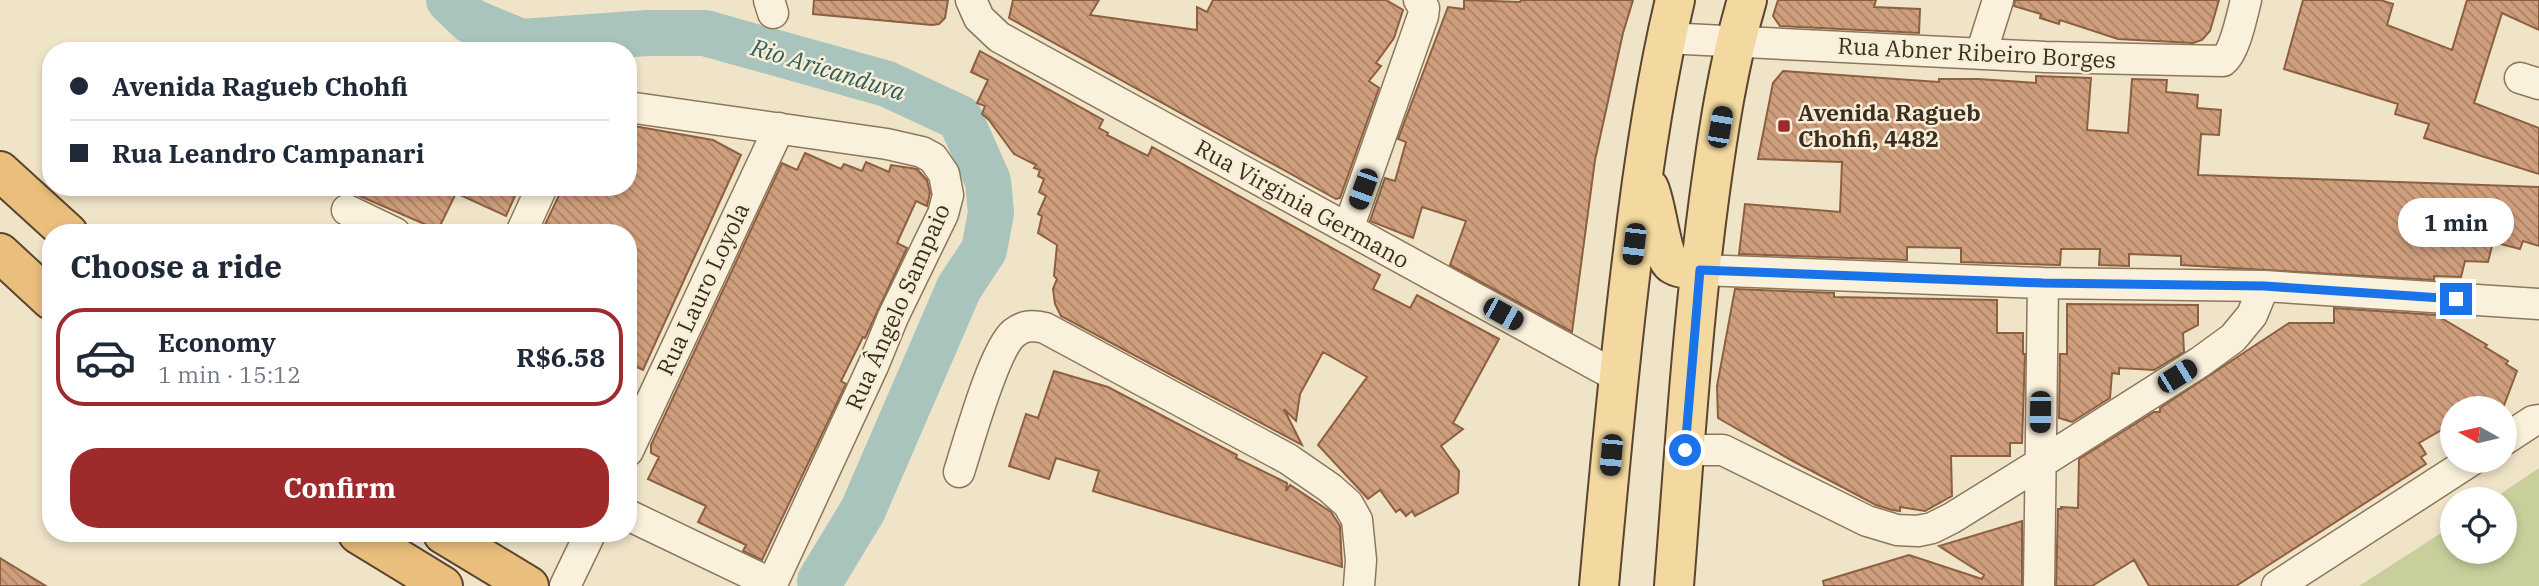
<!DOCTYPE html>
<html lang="en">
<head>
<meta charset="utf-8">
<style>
	body { margin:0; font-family:"IBM Plex Serif",serif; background:#f6f6f7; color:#1f2937; height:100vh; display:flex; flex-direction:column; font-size:26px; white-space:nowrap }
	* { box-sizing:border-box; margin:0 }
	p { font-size:23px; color:#747a83 }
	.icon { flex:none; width:38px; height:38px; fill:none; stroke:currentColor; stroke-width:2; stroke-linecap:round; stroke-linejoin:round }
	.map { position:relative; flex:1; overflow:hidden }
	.side { position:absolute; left:42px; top:224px; width:595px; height:318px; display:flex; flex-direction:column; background:#fff; border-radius:28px; box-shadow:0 4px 10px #0003 }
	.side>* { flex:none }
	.banner { position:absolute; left:42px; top:42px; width:595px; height:154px; border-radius:28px; box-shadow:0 4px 10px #0003; display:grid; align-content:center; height:154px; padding:0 28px; background:#fff }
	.needle { width:46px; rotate:278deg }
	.tools { position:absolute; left:2440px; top:396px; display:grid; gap:14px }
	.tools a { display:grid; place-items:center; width:77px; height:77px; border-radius:50%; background:#fff; box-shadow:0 4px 10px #0003; font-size:35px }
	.end { position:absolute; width:32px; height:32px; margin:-16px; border:9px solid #1a73e8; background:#fff; box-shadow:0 0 0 4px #fff }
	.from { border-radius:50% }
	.bubble { position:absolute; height:49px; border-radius:24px; background:#fff; box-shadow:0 4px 10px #0003; font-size:23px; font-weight:800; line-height:49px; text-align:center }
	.car { position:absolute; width:21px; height:42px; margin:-21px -10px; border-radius:9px; box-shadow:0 0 5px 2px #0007; background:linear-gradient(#222 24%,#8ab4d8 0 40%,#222 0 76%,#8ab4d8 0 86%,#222 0) }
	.banner b { display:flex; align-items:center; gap:24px; height:66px; font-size:26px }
	.banner b+b { border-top:2px solid #e0e1e3 }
	.banner i { width:18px; height:18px; background:#1f2937 }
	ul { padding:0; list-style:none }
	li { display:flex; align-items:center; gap:21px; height:98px; margin:0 14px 10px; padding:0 14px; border:4px solid #e0e1e3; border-radius:28px }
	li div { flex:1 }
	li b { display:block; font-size:26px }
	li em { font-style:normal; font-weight:800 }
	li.current { border-color:#9e2a2b }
	li>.icon { width:63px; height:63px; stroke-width:1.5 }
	h2 { padding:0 28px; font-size:32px; line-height:84px }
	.action { display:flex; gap:14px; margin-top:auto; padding:14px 28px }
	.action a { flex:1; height:80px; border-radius:28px; background:#9e2a2b; color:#fff; font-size:28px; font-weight:800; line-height:80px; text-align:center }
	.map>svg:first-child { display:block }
	.park { fill:#c9cf9b }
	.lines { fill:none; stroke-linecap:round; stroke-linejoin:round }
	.river { stroke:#a9c4bc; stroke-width:46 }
	.building { fill:url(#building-back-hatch); stroke:#8d5f41; stroke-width:2 }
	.minor-casing { stroke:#8d765c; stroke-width:33 }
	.primary-casing { stroke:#5b4430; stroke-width:42 }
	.trunk-casing { stroke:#5b4430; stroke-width:42 }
	.minor { stroke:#faf1dc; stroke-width:30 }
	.primary { stroke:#f3d9a0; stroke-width:38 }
	.trunk { stroke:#eabe7c; stroke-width:38 }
	.route { stroke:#1a73e8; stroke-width:9 }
	.poi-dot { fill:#9e2a2b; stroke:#f7eed8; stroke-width:2.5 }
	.labels { text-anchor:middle; stroke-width:5; stroke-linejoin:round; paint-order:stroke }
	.street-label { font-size:23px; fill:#3d2e20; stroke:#f7eed8 }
	.poi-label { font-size:23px; font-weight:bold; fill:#3d2e20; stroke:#f7eed8; text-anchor:start }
	.water-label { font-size:24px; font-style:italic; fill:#2f5d5a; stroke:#f7eed8 }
</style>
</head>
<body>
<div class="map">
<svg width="2539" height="586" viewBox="0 0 2539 586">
	<defs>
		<pattern id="building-back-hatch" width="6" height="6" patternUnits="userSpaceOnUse" patternTransform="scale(1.75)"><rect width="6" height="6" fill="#cf9f7d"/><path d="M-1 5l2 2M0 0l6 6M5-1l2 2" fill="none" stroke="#a98266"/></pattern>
	</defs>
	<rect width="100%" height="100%" fill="#f0e4c8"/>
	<path class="park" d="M2539,468V586H2359L2452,526V551H2504V499H2493Z"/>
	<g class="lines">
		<path class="river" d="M449,0L471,21L521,42L648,33H705L887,84L960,118L988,181L991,213L984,250L959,288L863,510L820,581"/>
	</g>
	<path class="building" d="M814,0H948L945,18L939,24L932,25L813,14Z
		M1013,0H1099L1090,15L1197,30V7L1207,12L1213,0H1386L1403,10L1394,38L1376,63L1381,66L1369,81L1379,88L1340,198L1336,199L1009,18Z
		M1464,0L1520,2L1521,0H1633L1623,33L1595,160L1572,332L1450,265L1466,221L1422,207L1413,238L1370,221L1385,178L1395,181L1406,142L1398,139L1448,7L1464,9Z
		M1778,0H1876L1874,7L1920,9L1919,33L1780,26L1773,16Z
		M2015,0H2219L2210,31L2202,40L2193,43L2118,39L2060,20L2059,24L2040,18L2041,14L2014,6Z
		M2303,0H2380L2393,4L2387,25L2452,50L2467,0H2539V30L2502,13L2474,103L2539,128V174L2424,138L2429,124L2395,114L2398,104L2284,69Z
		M980,51L1103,120L1099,128L1108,133L1107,135L1148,156L1152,147L1380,275L1373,289L1410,308L1417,295L1499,339L1453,423L1463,429L1441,446L1459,471L1458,493L1415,516L1412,511L1406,516L1400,509L1396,512L1380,490L1368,499L1318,445L1367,377L1323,352L1300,394L1296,421L1284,409L1302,445L1061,316L1055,304L1053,289L1057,279L1054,276L1057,245L1038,233L1042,216L1038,214L1046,196L1039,192L1044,179L1038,176L1040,170L1034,168L1036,165L1014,154L989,120L982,114L985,106L977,103L988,80L971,72Z
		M1783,71L1939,82V79H1978L2036,83V76L2091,78L2087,130L2128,133L2132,79L2167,80L2166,92L2198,95L2197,108L2221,110L2219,135L2201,134L2198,175L2539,187V246L2523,241L2520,249L2493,242L2488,262L2465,261L2461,277L2434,276V280L2181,265V256L2129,254V266L2099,265L2100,249H2061L2060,265L1961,262V248L1907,247V260L1739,254L1745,204L1840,212L1842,162L1758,159L1773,83Z
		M628,125L713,140L741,155L643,370L628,363V233H541L563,187H628Z
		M805,153L841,169L844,164L862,171L866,162L889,172L891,165L917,169L927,180L930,193L927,206L916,201L897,243L907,248L865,338L863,337L841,381L846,384L762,560L743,551L746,545L698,522L706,506L648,479L659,457L651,453V445L782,163L797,170Z
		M339,187H519L506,216L456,193L438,230Z
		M1735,289L1834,293V297L1997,300V333H2023V354H2025L2022,443H2010V456H1951L1952,496L1925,511L1900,507V511L1892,510L1876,505L1791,460L1718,418L1717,386Z
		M2067,304L2198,305V325L2183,333L2184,352L2154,370L2119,368V374L2112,373L2110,398L2072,422L2059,418L2060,354H2067Z
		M2334,308L2436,315L2487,345L2485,347L2508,361L2506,364L2517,371L2503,408H2452V424L2419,443L2426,454L2421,457L2426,464L2236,586H2149L2134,560L2092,586H2056L2058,509H2061V507L2078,508L2079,459L2154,412H2160V408L2289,323H2334Z
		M1054,371L1108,387L1237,455L1236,458L1287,483L1286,491L1290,485L1331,512L1340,526L1342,567L1093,491L1099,471L1056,458L1049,479L1009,466L1026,414L1038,418Z
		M2022,521V586H1824L1823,581L1909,555L1982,579L1984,575L1939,546Z
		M0,558L46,586H0Z"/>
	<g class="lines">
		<defs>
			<path id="minor" d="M769,0L773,13
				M971,0L979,18L999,37L1618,377
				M1665,38L2045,57L2223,61C2235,52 2242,15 2246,0
				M1981,54L1998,0
				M2520,78L2539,84
				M628,107L887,144L922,152L933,158L944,174L948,195L943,214L893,317L873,366L772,584L628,515
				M347,210L395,233
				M1348,229L1423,16L1424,8L1419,0
				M521,233L542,187
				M1700,270L2043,283L2264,286L2539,304
				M2504,440L2533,421L2539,420
				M1685,450H1723L1867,521L1897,530L1918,531L1932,528L1952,518L2039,464L2200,362L2233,338L2252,315L2264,286
				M628,451L779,128
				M959,472C968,444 994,349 1014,333C1024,325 1033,325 1045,328L1288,459L1330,488L1348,504L1357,520L1361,560L1359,586
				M565,586L590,534
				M2039,586L2043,283
				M2277,586L2472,460"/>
			<path id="primary" d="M1649,188C1657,205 1661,257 1672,264C1679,269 1691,269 1700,270
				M1599,586C1609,474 1619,363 1633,252C1643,167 1655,83 1675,0
				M1674,586C1684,457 1692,327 1709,199C1718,132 1728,65 1747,0"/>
			<path id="trunk" d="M0,171L68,233
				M0,253L51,300
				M358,534L443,586
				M443,534L529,586"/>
		</defs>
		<use href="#minor" class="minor-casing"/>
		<use href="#primary" class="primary-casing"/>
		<use href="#trunk" class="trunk-casing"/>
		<use href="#minor" class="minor"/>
		<use href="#primary" class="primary"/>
		<use href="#trunk" class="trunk"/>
	</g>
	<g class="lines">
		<path class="route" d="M1685,450L1700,270L2043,283L2264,286L2456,299"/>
	</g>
	<rect class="poi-dot" x="1777" y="119" width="14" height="14" rx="3.5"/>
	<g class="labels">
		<g class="street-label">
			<text transform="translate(1977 53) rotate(3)" y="8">Rua Abner Ribeiro Borges</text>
			<text transform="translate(1302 204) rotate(29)" y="8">Rua Virginia Germano</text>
			<text transform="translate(703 289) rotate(-65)" y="8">Rua Lauro Loyola</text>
			<text transform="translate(898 307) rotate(-66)" y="8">Rua Ângelo Sampaio</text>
		</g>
		<g class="poi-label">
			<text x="1798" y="121">Avenida Ragueb<tspan x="1798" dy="26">Chohfi, 4482</tspan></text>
		</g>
		<g class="water-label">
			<text transform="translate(828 70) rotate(17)" y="8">Rio Aricanduva</text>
		</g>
	</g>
</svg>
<div class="tools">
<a><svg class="needle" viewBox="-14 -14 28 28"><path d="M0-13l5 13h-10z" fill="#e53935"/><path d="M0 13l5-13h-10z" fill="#747a83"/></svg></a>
<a><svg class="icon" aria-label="locate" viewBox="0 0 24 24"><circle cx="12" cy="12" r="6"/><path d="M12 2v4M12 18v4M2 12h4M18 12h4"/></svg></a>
</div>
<i class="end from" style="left:1685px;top:450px"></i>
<i class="end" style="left:2456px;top:299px"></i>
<div class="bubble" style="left:2398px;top:198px;width:116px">1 min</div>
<i class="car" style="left:1720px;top:127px;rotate:10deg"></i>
<i class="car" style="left:1363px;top:189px;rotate:200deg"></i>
<i class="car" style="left:1634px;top:244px;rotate:187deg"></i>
<i class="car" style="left:1503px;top:314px;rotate:119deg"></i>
<i class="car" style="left:2177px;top:376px;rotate:58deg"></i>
<i class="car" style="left:2040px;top:412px;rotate:181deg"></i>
<i class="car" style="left:1611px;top:455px;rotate:185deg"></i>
<div class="banner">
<b><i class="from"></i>Avenida Ragueb Chohfi</b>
<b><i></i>Rua Leandro Campanari</b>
</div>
<section class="side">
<h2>Choose a ride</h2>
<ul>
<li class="current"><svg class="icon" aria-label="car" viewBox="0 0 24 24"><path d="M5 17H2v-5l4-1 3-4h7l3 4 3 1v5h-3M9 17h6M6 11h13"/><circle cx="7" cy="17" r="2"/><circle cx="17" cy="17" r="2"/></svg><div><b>Economy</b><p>1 min · 15:12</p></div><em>R$6.58</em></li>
</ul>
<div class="action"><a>Confirm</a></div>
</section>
</div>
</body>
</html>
